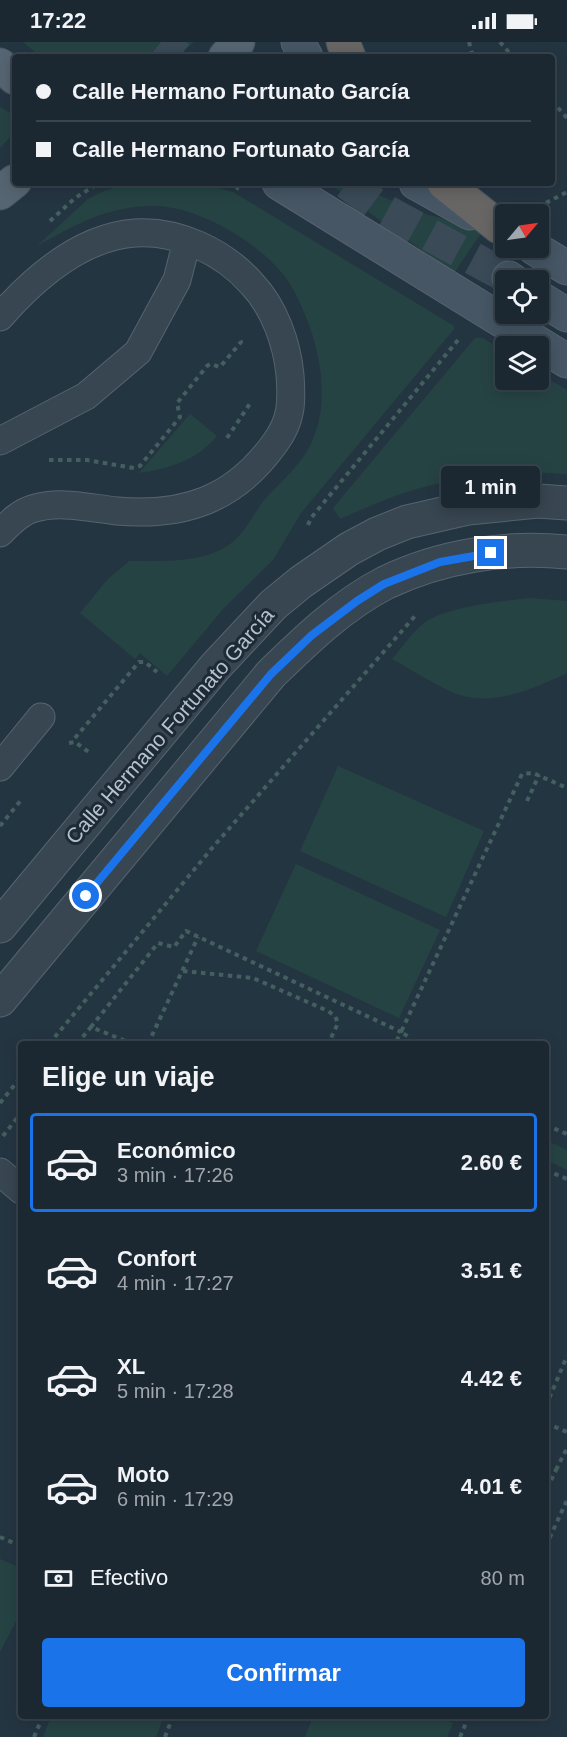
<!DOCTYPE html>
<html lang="es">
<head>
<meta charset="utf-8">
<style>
	body { margin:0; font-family:Arial,sans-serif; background:#28343e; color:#f1f3f6; height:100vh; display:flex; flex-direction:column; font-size:22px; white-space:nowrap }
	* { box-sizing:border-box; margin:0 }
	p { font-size:20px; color:#a0a6ac }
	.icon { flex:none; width:33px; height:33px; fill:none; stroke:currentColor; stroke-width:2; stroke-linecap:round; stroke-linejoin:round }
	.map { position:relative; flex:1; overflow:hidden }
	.panel { position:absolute; left:18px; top:999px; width:531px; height:678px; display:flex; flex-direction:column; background:#1b2832; border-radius:6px; box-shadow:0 3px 15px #0003,0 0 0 2px #39444d }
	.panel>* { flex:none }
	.banner { position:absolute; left:12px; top:12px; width:543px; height:132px; border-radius:6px; box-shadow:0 3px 15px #0003,0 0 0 2px #39444d; display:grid; align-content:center; height:132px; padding:0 24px; background:#1b2832 }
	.needle { width:39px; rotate:61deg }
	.buttons { position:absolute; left:495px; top:162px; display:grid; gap:12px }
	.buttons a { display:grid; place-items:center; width:54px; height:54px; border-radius:6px; background:#1b2832; box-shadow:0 3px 15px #0003,0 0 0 2px #39444d; font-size:30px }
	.end { position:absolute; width:27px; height:27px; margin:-14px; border:8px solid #1a73e8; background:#fff; box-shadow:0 0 0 3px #fff }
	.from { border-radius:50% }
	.bubble { position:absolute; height:42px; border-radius:6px; background:#1b2832; box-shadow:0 3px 15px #0003,0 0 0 2px #39444d; font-size:20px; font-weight:600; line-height:42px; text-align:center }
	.banner b { display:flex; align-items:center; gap:21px; height:57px; font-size:22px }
	.banner b+b { border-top:2px solid #39444d }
	.banner i { width:15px; height:15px; background:#f1f3f6 }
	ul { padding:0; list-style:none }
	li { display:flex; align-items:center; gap:18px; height:99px; margin:0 12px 9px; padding:0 12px; border:3px solid transparent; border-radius:6px }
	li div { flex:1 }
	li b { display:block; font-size:22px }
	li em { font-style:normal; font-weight:600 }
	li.selected { border-color:#1a73e8 }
	li>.icon { width:54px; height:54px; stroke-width:1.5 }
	h2 { padding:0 24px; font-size:27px; line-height:72px }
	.pay { display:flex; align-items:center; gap:15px; height:66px; padding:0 24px; font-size:22px }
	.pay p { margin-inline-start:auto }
	.action { display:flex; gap:12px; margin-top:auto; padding:12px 24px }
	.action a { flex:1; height:69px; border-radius:6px; background:#1a73e8; color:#fff; font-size:24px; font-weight:600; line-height:69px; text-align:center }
	.status { display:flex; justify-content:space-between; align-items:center; height:42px; padding:0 30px; background:#1b2832; direction:ltr }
	.status svg { height:16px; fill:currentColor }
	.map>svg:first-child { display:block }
	.green { fill:#264343 }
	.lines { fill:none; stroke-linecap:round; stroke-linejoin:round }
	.secondary-tunnel { stroke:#3a4a57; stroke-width:33; stroke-dasharray:33 16; stroke-linecap:butt }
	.service-casing { stroke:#56646f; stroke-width:29 }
	.minor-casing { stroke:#56646f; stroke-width:35 }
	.secondary-casing { stroke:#56646f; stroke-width:35 }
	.primary-casing { stroke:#45525e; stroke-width:35 }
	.trunk-casing { stroke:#43515c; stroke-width:35 }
	.path { stroke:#445f5f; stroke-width:4; stroke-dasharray:4.5 4.5; stroke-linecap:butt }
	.service { stroke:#384652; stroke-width:27 }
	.minor { stroke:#384652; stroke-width:33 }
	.secondary { stroke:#465665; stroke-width:33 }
	.primary { stroke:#566572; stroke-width:33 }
	.trunk { stroke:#676664; stroke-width:33 }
	.route { stroke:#1a73e8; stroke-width:8 }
	.labels { text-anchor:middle; stroke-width:6; stroke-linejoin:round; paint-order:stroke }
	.street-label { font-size:21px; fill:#b5c1cc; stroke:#1d2b37 }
</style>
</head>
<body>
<div class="status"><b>17:22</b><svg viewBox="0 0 49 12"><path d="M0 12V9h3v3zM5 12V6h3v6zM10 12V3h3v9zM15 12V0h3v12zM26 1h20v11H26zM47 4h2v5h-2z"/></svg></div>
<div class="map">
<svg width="567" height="1695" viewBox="0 0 567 1695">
	<rect width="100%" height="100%" fill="#243542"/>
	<path class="green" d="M23,0H194L177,15H41Z
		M0,65L15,74V90L0,106Z
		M130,141H202L233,150L454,284V287L301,471L273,518L224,566L167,634L140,611L135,617L80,571L108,537L129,519C162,519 207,522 234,499C248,487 255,468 267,455C291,429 311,415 319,378C329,335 312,279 290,242C266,204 201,165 156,164C110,163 76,182 37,204L88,157L104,149Z
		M328,141H361L381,154L417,170L484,187L454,231Z
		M475,296H483L505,310L506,338H538L539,331L567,348V432C512,428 457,434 404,451C382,458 361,468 340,477L333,466Z
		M190,372L217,394C196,419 170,426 139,431Z
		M530,556L567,559V631C533,647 490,667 452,650C432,641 412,628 392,617C402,606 412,590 424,581C446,565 502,559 530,556Z
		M338,724L484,789L446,875L300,809Z
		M296,822L440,888L399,976L256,909Z
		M546,1098L567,1108V1128L546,1118Z
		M0,1517L21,1526V1570L0,1610Z
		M51,1674H164L156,1695H43Z
		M313,1674H436L453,1681L447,1695H305Z"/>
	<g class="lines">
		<path class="secondary-tunnel" d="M161,0L179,15
			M347,141L382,167L509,236"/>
		<defs>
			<path id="service" d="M0,275C34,236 81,195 135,191C178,188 224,210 252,242C274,265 287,301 290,333C292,360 292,378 275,401C235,457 185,475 117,469C89,466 60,458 32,467C19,471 9,482 0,491
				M0,399L86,354L138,310L177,238L187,199
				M0,725L41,675
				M0,1130L21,1148"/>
			<path id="minor" d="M0,884L215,625L273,563L301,540L349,507L377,492L407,480L468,466L538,459L567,461
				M0,958L271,632C305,599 342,563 385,541C441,514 505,504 567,510"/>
			<path id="secondary" d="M298,0L306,15
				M279,141L567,319
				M416,141L470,171
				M534,206L567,226
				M509,236L512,238
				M538,255L567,273"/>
			<path id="primary" d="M225,15L238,0
				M0,23L15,36
				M0,151L15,139"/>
			<path id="trunk" d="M343,0L349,15
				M444,141L499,185"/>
		</defs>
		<use href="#service" class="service-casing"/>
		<use href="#minor" class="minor-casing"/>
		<use href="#secondary" class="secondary-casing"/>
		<use href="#primary" class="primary-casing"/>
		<use href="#trunk" class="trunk-casing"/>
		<path class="path" d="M469,0L473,15
			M500,0L513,15
			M552,59L567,76
			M228,141L239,147
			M538,165L567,150
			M50,179L75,156L99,141
			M227,396L251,360
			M49,418H87L134,426L140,424L180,375L177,361L207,324L210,322L220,325L241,300L240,298
			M308,483L311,476L458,298
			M75,696L139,620H145L157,630
			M69,701L75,700L90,711
			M527,759L539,733
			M0,784L22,757
			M183,929L253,936L328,969L335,974L338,981L331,996L333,1002
			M49,1002L213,805L415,574
			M77,1002L91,985
			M133,1002L91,985L158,901L174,905L186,889L401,990L395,1002
			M148,1002L198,895
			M407,1002L409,995L401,990L522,732L533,731L567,746
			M0,1061L21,1035
			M546,1083L567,1092
			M3,1094L21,1071
			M546,1128L567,1137
			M546,1364L567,1314
			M546,1381L567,1390
			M546,1423L556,1428L546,1449
			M556,1428L567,1406
			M0,1495L21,1504
			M546,1504L567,1458
			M443,1678L445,1674
			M34,1695L43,1674
			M165,1695L173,1674
			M460,1695L469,1674"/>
		<use href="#service" class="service"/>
		<use href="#minor" class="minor"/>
		<use href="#secondary" class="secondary"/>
		<use href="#primary" class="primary"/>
		<use href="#trunk" class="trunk"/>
	</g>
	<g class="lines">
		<path class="route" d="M86,854L271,632L312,593L357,559L384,542L440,520L491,511"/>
	</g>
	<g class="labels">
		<g class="street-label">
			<text transform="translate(170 684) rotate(-49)" y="7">Calle Hermano Fortunato García</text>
		</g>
	</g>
</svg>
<div class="buttons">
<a><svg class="needle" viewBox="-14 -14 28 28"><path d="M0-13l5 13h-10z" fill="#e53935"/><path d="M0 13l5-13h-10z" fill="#a0a6ac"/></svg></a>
<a><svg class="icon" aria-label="locate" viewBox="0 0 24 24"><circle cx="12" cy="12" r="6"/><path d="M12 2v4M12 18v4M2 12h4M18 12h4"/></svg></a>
<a><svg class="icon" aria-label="layers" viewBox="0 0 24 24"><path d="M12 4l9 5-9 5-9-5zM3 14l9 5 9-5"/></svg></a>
</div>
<i class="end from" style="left:86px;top:854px"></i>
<i class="end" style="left:491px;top:511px"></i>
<div class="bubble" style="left:441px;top:424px;width:99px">1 min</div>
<div class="banner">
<b><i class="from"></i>Calle Hermano Fortunato García</b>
<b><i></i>Calle Hermano Fortunato García</b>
</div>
<section class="panel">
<h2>Elige un viaje</h2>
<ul>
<li class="selected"><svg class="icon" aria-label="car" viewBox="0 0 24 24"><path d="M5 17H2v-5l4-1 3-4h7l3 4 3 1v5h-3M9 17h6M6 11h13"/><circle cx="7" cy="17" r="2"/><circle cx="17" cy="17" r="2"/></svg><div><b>Económico</b><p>3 min · 17:26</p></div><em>2.60 €</em></li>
<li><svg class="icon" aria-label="car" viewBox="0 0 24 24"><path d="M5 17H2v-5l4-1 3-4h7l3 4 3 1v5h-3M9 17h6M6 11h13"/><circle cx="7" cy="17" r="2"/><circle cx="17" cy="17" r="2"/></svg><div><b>Confort</b><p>4 min · 17:27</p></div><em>3.51 €</em></li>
<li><svg class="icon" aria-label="car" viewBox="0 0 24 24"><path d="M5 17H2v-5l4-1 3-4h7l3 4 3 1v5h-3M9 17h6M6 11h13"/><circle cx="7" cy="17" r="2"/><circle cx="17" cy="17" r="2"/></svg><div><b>XL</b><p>5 min · 17:28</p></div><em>4.42 €</em></li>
<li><svg class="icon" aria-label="car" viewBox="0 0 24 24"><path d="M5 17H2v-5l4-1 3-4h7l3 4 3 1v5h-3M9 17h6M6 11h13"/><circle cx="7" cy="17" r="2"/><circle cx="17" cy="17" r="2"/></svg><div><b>Moto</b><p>6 min · 17:29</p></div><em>4.01 €</em></li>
</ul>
<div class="pay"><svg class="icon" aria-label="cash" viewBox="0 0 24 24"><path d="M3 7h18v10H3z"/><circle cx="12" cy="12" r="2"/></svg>Efectivo<p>80 m</p></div>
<div class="action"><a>Confirmar</a></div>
</section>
</div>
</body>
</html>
